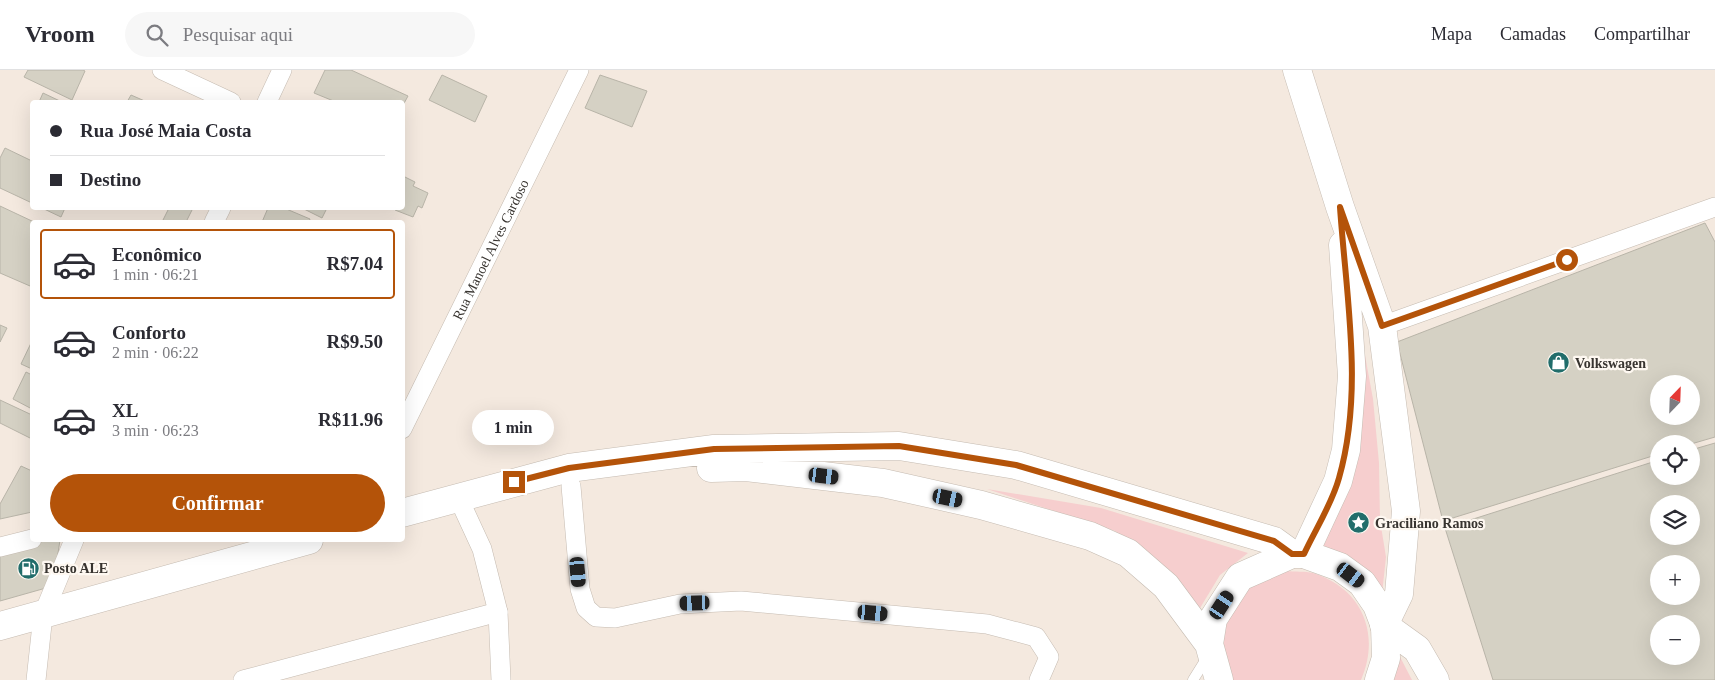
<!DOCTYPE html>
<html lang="pt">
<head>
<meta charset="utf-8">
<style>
	body { margin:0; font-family:Georgia,serif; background:#f7f7f7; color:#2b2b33; height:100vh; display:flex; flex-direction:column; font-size:19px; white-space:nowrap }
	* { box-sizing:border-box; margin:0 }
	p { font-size:16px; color:#7c7c81 }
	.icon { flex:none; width:28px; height:28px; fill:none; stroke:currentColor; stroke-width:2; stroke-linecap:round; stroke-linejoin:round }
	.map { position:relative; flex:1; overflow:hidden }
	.sheet { position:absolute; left:30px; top:150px; width:375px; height:322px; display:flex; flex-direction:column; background:#fff; border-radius:5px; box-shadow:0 5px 20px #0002 }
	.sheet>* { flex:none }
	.hud { position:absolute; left:30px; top:30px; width:375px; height:110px; border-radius:5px; box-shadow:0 5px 20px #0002; display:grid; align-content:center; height:110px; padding:0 20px; background:#fff }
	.needle { width:32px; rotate:23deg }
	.buttons { position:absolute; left:1650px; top:305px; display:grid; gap:10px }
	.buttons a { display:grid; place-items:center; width:50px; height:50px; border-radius:50%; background:#fff; box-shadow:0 5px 20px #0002; font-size:25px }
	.end { position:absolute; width:22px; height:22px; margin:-11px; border:6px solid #b45309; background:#fff; box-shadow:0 0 0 2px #fff }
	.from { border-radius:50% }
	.bubble { position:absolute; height:35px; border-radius:18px; background:#fff; box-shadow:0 5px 20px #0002; font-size:16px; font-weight:800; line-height:35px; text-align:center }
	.car { position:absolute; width:15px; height:30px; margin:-15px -8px; border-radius:6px; box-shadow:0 0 4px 1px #0007; background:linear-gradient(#222 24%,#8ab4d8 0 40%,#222 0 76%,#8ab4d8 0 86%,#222 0) }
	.hud b { display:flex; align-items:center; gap:18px; height:48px; font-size:19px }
	.hud b+b { border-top:1px solid #e1e1e2 }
	.hud i { width:12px; height:12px; background:#2b2b33 }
	ul { padding:9px 0 0; list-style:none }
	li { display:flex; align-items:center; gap:15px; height:70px; margin:0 10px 8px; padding:0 10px; border:2px solid transparent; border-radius:5px }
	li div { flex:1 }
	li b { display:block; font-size:19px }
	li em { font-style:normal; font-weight:800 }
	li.selected { border-color:#b45309 }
	li>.icon { width:45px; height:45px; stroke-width:1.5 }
	.primary-button { display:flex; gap:10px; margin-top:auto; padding:10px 20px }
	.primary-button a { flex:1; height:58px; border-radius:30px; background:#b45309; color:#fff; font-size:20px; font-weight:800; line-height:58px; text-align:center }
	header { display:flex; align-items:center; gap:30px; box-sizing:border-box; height:70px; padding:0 25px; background:#fff; border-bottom:1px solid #e1e1e2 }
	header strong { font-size:24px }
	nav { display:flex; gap:28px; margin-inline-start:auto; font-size:18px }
	.search { width:350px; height:45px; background:#f7f7f7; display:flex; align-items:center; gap:12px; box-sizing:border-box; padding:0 18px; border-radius:28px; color:#7c7c81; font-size:19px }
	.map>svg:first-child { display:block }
	.green { fill:#f6cece }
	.building { fill:#d5d1c4; stroke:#b8b4a8; fill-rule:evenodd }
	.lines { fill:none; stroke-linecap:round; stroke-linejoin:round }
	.lane-casing { stroke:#c5bbb1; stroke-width:11 }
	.street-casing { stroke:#c5bbb1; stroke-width:20 }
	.secondary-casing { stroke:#c5bbb1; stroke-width:29 }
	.highway-casing { stroke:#c5bbb1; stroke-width:29 }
	.lane { stroke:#fff; stroke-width:10 }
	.street { stroke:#fff; stroke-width:19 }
	.secondary { stroke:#fff; stroke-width:28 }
	.highway { stroke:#fff; stroke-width:28 }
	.route { stroke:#b45309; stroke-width:6 }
	.labels { text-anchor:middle; stroke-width:4.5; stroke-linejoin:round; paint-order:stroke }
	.street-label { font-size:14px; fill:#383430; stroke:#fef8f1 }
	.poi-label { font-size:14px; font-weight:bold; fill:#383430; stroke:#fef8f1; text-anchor:start }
</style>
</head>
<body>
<header>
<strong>Vroom</strong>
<div class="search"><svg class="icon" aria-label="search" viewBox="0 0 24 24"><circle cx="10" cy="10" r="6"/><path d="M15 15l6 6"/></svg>Pesquisar aqui</div>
<nav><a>Mapa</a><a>Camadas</a><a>Compartilhar</a></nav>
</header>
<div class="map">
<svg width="1715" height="610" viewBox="0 0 1715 610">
	<rect width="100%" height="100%" fill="#f4e9df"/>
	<path class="green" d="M1357,277L1364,280L1373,329L1379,393L1380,450L1386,487L1382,524L1320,479Z
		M987,419L1101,438L1248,483L1220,505L1197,543L1165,501L1115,461Z
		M1286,501C1295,502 1305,501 1313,503C1362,518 1381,564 1361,610H1231L1221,568L1228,544L1242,523L1262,509Z
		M1398,583L1412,610H1390Z"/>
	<path class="building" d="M28,0H83L85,1L72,30L24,7Z
		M325,0H351L408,26L402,37V32H336L314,23Z
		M442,5L487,26L475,52L429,30Z
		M600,5L647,21L632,57L585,38Z
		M43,23L62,32H39Z
		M131,25L147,32H127Z
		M5,78L32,91V133L0,118V88Z
		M403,106L415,112L413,116L428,123L422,138L418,136L413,147L395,140L396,138H402Z
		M0,136L34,152H32V211L30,216L0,203Z
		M42,138H65L61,147Z
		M169,138H193L186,152H162Z
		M268,138H284L310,149L309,152H262Z
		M302,138H327L322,148Z
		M1705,153L1715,172V367L1691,374H1659V384L1443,451L1397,272ZM1659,314H1691V346H1659Z
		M0,255L7,258L0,272Z
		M32,271V299L21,294Z
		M26,302L32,305V339L13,329Z
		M0,330L32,345V369L0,353Z
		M1715,373V610H1493L1445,458L1659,390V406H1691V380ZM1659,434H1691V466H1659ZM1659,494H1691V526H1659ZM1659,554H1691V586H1659Z
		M21,396L32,401V442L0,449V434Z
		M34,470H60L53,516L0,531V479Z"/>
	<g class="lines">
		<defs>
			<path id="lane" d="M1193,610L1208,586"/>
			<g id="street">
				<path d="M162,0L231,32"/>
				<path d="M267,32L282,0"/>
				<path d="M214,152L221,138"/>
				<path d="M1382,256L1715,137"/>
				<path id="s1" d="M402,359L579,0"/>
				<path d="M571,416L580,519L586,538L596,547L615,548L680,534L741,531L987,554L1036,567L1049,587L1039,610"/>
				<path d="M458,427L482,479L498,542L501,610"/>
				<path d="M0,477L32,469"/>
				<path d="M36,610L43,545L74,470"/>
				<path d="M243,610L498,542"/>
			</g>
			<path id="secondary" d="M1297,0L1340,137L1382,256L1406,441L1399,524L1384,555
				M1304,484L1338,411L1346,380L1352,306L1343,175"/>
			<path id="highway" d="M711,398L746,397L883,413L981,435L1090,466L1128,483L1166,516L1209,574
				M402,443L569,398L714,379L899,376L1016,395L1274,471L1292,484
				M0,556L309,470
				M1385,556L1417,579L1435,610
				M1219,610L1209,574L1213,549L1240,507L1292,484H1304L1340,497L1362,513L1377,535L1385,556L1386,588L1379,610"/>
		</defs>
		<use href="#lane" class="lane-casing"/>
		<use href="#street" class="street-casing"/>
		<use href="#secondary" class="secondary-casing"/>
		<use href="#highway" class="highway-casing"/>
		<use href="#lane" class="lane"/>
		<use href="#street" class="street"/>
		<use href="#secondary" class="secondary"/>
		<use href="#highway" class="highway"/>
	</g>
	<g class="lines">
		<path class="route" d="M514,412L569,398L714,379L899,376L1016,395L1274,471L1292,484H1304C1315,460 1332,434 1339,408C1364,321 1346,226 1340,137L1382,256L1567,190"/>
	</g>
	<defs>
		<symbol id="shop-disc" viewBox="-11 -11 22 22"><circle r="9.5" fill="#216d6b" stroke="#fef8f1"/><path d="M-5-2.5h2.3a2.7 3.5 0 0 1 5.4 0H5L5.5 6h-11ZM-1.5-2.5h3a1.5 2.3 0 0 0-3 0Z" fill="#fff"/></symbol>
		<symbol id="sight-disc" viewBox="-11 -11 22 22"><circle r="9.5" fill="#216d6b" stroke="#fef8f1"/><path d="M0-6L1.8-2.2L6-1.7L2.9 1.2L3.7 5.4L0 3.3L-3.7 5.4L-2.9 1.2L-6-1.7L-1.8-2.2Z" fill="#fff"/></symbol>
		<symbol id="fuel-disc" viewBox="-11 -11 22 22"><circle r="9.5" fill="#216d6b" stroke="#fef8f1"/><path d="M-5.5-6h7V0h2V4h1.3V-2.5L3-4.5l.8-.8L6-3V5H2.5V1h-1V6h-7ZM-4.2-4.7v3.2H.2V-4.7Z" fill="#fff"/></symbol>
	</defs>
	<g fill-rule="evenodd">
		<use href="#shop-disc" x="1546" y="280" width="25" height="25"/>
		<use href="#sight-disc" x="1346" y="440" width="25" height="25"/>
		<use href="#fuel-disc" x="16" y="486" width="25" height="25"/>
	</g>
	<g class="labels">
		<g class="street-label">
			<text dy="5" stroke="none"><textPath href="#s1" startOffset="200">Rua Manoel Alves Cardoso</textPath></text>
		</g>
		<g class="poi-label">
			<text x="1575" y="298">Volkswagen</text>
			<text x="1375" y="458">Graciliano Ramos</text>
			<text x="44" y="503">Posto ALE</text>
		</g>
	</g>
</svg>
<div class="buttons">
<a><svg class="needle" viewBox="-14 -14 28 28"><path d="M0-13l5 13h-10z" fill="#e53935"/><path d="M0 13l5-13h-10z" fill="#7c7c81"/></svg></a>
<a><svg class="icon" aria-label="locate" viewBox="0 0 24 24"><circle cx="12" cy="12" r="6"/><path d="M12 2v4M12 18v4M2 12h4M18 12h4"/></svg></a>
<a><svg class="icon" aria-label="layers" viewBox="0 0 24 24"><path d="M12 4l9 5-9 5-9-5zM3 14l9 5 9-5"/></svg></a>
<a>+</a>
<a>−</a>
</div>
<i class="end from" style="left:1567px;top:190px"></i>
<i class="end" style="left:514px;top:412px"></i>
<div class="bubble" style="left:472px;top:340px;width:82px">1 min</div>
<i class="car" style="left:824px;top:406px;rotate:97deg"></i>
<i class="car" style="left:948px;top:428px;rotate:102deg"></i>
<i class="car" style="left:578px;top:502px;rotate:175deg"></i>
<i class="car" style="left:1351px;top:505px;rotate:127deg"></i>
<i class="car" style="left:695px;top:533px;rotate:268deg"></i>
<i class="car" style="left:1222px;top:535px;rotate:33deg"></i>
<i class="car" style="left:873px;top:543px;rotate:95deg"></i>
<div class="hud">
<b><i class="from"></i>Rua José Maia Costa</b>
<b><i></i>Destino</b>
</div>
<section class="sheet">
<ul>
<li class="selected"><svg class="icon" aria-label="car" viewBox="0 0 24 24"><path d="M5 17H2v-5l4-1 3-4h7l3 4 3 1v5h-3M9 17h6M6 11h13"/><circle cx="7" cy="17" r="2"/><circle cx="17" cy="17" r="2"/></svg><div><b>Econômico</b><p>1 min · 06:21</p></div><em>R$7.04</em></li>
<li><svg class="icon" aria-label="car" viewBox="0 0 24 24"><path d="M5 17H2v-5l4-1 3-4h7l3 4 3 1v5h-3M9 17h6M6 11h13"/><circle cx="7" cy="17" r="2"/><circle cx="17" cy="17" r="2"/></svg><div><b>Conforto</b><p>2 min · 06:22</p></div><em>R$9.50</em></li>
<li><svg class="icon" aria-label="car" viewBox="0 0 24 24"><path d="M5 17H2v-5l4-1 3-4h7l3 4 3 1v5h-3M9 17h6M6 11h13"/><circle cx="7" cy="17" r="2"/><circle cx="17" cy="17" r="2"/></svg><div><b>XL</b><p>3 min · 06:23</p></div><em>R$11.96</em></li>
</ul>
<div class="primary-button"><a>Confirmar</a></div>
</section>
</div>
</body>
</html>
